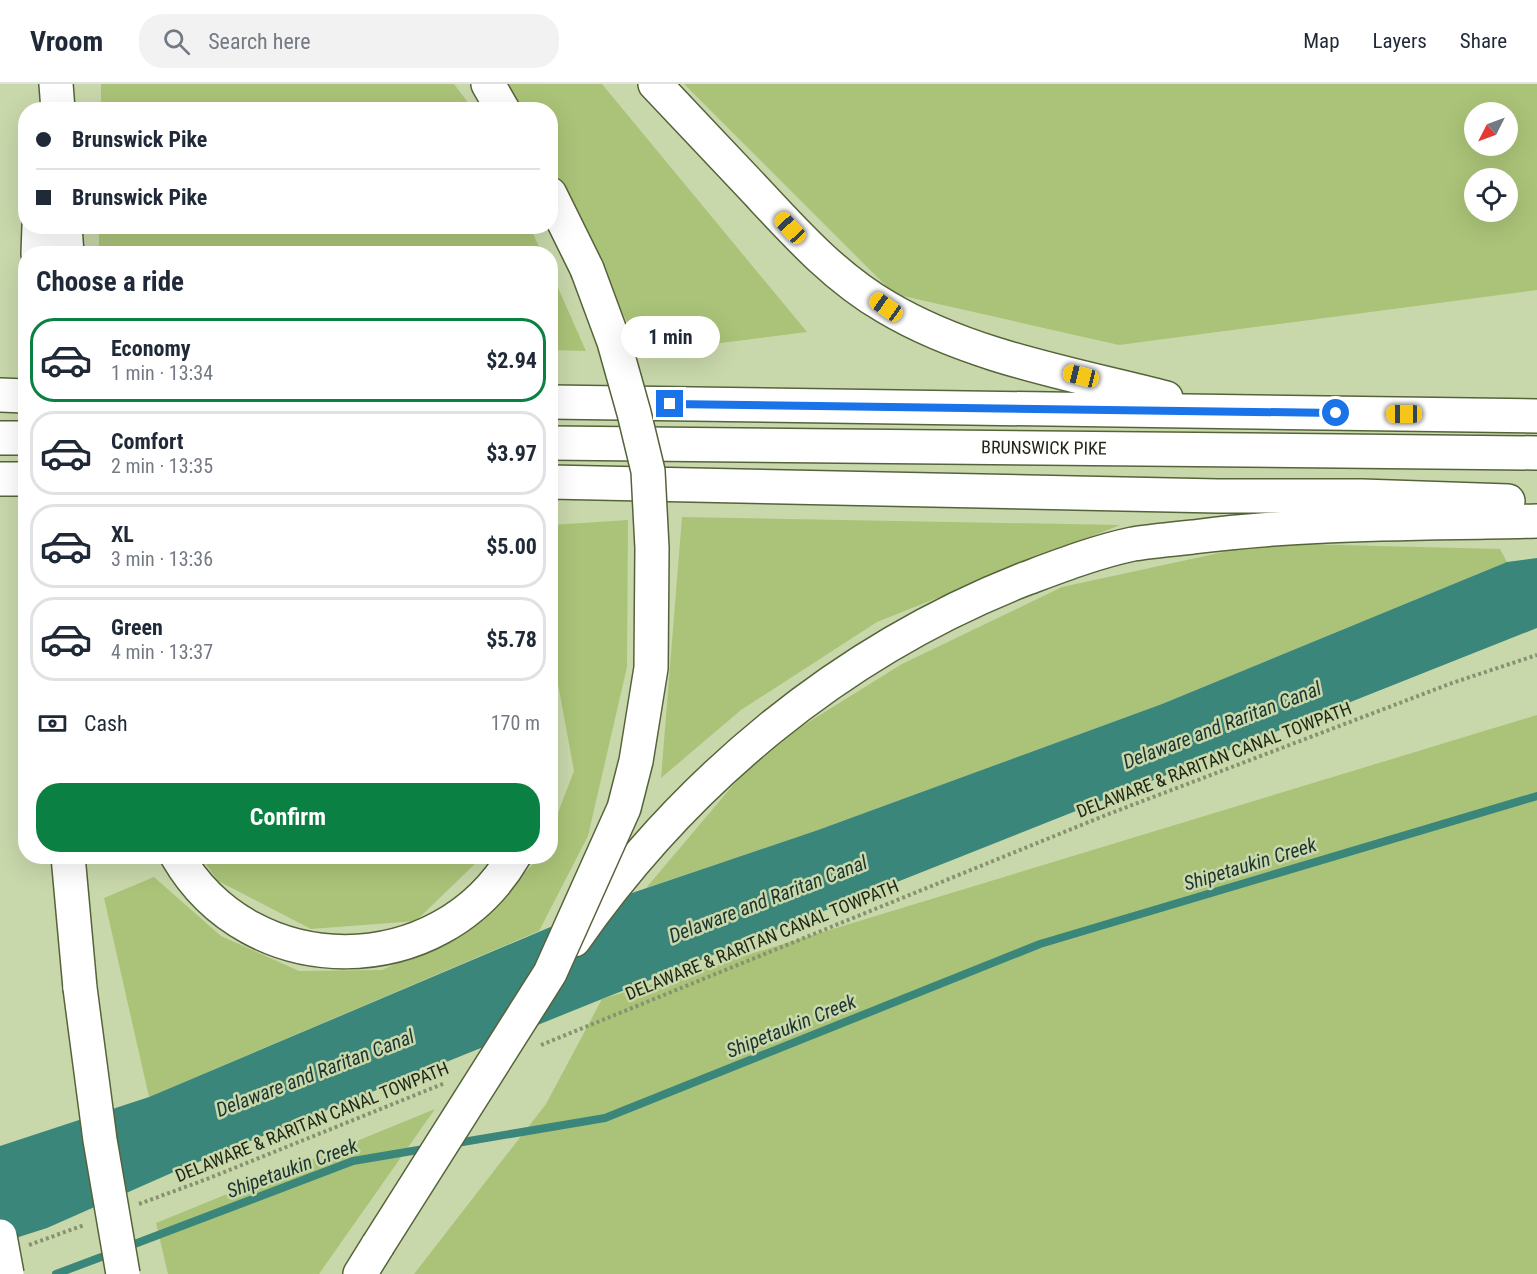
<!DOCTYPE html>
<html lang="en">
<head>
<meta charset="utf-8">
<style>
	body { margin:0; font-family:"Roboto Condensed",sans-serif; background:#f2f2f3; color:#1f2937; height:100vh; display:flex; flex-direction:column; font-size:22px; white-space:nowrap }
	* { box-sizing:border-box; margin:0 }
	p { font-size:20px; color:#747a83 }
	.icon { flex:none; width:33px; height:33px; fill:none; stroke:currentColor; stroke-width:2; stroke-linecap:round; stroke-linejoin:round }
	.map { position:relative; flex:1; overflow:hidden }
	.drawer { position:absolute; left:18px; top:162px; width:540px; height:618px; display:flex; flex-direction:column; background:#fff; border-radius:24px; box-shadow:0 6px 24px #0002 }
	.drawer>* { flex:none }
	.top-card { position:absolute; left:18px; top:18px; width:540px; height:132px; border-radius:24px; box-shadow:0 6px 24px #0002; display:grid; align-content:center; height:132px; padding:0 18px; background:#fff }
	.needle { width:39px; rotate:228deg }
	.controls { position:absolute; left:1464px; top:18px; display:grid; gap:12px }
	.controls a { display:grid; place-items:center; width:54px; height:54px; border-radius:50%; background:#fff; box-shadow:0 6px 24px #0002; font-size:30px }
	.end { position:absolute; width:27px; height:27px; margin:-14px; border:8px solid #1a73e8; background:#fff; box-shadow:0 0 0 3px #fff }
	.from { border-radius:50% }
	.bubble { position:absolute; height:42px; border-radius:21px; background:#fff; box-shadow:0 6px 24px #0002; font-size:20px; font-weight:700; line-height:42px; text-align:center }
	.car { position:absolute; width:18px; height:36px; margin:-18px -9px; border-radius:8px; box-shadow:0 0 4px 2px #0007; background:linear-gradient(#f5c518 24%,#345 0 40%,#f5c518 0 76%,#345 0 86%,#f5c518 0) }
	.top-card b { display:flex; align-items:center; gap:21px; height:57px; font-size:22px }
	.top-card b+b { border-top:2px solid #e0e1e3 }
	.top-card i { width:15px; height:15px; background:#1f2937 }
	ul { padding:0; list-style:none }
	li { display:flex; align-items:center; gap:18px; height:84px; margin:0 12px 9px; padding:0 6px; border:3px solid #e0e1e3; border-radius:24px }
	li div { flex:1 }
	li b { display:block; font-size:22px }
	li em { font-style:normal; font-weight:700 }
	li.current { border-color:#0b8043 }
	li>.icon { width:54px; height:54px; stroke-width:1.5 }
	h2 { padding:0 18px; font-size:27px; line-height:72px }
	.pay { display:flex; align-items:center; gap:15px; height:66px; padding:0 18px; font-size:22px }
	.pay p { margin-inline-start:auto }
	.action { display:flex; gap:12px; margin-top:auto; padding:12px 18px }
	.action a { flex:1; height:69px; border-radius:24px; background:#0b8043; color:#fff; font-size:24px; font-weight:700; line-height:69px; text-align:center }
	header { display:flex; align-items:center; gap:36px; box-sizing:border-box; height:84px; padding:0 30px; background:#fff; border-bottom:2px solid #e0e1e3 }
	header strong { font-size:28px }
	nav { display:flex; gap:33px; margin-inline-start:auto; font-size:21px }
	.search { width:420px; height:54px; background:#f2f2f3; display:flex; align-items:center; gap:15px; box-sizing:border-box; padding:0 21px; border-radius:24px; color:#747a83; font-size:22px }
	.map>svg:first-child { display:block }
	.green { fill:#abc378; fill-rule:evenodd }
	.water { fill:#3a867b }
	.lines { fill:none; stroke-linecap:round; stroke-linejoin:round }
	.stream { stroke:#3a867b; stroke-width:8 }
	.highway-casing { stroke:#55633a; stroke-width:36 }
	.path { stroke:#879270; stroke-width:4; stroke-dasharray:3 3; stroke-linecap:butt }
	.highway { stroke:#fff; stroke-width:33 }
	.highway-bridge-casing { stroke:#55633a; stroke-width:36; stroke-linecap:butt }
	.highway-bridge { stroke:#fff; stroke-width:33 }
	.route { stroke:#1a73e8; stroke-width:8 }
	.labels { text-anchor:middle; stroke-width:5; stroke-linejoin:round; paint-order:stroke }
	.street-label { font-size:18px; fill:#212716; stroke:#c9d8ab }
	.water-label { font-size:20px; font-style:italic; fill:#1d3532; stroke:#c9d8ab }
</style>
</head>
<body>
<header>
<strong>Vroom</strong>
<div class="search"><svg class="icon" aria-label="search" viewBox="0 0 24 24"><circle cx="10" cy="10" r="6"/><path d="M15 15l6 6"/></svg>Search here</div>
<nav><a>Map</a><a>Layers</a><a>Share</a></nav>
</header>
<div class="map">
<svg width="1537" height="1190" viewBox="0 0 1537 1190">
	<rect width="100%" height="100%" fill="#c9d8ab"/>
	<path class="green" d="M101,0H454L473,25H101Z
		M501,0H602L807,248L642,269L551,82L550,26L519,25Z
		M684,0H1537V206L1119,261L894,210ZM1474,28H1508V62H1474ZM1474,94H1508V128H1474Z
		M99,142L530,143L542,169H99Z
		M551,188L586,267L551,266Z
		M682,433L1120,441L877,538L741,626L661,694Z
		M628,436L627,583L588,752L539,847L149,1013L104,814L154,793L221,852L299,887L382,886L469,845L540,773L550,772L551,747L574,687L551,562V441Z
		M1265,459L1500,465L1507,478L1162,620L818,746L646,804L762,667L902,580L1062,503Z
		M1537,631V1190H414L546,1020L602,915Z
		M201,773H482L416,837L311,845L218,797Z
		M435,1025L319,1190H168L156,1139Z"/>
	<path class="water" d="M1537,474V544L602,915L176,1087L47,1144L0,1159V1062L149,1013L626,811L818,746L1162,620L1507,478Z"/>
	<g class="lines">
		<path class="stream" d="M451,1060L605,1034L1040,860L1537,712
			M124,1164L353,1077L430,1064
			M56,1190L112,1169"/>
		<defs>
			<g id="highway">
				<path d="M56,0L58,26"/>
				<path d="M488,0L503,26"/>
				<path d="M655,0C689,36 724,73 758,109C797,151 836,194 886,223C970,273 1073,290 1166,314"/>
				<path d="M550,110L587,185"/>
				<path d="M65,142L67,170"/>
				<path d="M38,170L39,142"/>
				<path d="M0,311L26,312"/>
				<path d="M550,318L1537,332"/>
				<path d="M0,354H26"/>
				<path id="s1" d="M550,359L1537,369"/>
				<path d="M0,395H26"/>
				<path d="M550,398L1218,412H1362L1508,417"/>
				<path d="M68,772L80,904"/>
				<path d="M177,772C251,900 440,899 514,772"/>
				<path d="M574,856C685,697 840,568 1022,496C1057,483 1095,468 1133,460C1153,457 1173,455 1193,453C1307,438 1422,440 1537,437"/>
				<path d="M360,1190L378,1161"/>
			</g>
		</defs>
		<use href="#highway" class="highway-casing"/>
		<path class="path" d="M541,961L1106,731L1452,599L1537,571
			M139,1120L207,1095L445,999
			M29,1161L84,1141"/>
		<use href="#highway" class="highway"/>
		<defs>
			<path id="highway-bridge" d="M80,904L100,1056L123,1190
				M0,1152L7,1190
				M378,1161L550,889L624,724L636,677L651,584L652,464L648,387L634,329L614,258L587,185"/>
		</defs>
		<use href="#highway-bridge" class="highway-bridge-casing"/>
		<use href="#highway-bridge" class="highway-bridge"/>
	</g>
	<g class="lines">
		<path class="route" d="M670,320L1336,329"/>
	</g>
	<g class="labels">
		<g class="street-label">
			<text dy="6" stroke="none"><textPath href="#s1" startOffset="494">BRUNSWICK PIKE</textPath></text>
			<text transform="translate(1214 676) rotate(-21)" y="6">DELAWARE &amp; RARITAN CANAL TOWPATH</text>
			<text transform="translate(762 856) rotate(-22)" y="6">DELAWARE &amp; RARITAN CANAL TOWPATH</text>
			<text transform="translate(312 1038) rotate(-22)" y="6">DELAWARE &amp; RARITAN CANAL TOWPATH</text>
		</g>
		<g class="water-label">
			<text transform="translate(1222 641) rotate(-21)" y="7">Delaware and Raritan Canal</text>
			<text transform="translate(1250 780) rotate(-17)" y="7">Shipetaukin Creek</text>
			<text transform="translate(768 815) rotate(-21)" y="7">Delaware and Raritan Canal</text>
			<text transform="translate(791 942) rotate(-22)" y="7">Shipetaukin Creek</text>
			<text transform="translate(315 989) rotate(-21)" y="7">Delaware and Raritan Canal</text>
			<text transform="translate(292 1084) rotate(-20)" y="7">Shipetaukin Creek</text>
		</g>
	</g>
</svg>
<div class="controls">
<a><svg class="needle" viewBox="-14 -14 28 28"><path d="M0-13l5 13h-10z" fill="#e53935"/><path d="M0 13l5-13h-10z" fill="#747a83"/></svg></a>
<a><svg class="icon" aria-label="locate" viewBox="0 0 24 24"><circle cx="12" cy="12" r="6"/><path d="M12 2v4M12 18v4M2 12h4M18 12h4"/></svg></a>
</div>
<i class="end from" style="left:1336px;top:329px"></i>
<i class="end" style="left:670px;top:320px"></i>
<div class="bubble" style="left:621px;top:232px;width:99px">1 min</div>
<i class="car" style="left:790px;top:144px;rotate:317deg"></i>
<i class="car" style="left:886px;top:223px;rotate:305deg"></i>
<i class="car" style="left:1081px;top:292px;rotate:284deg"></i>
<i class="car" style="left:1404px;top:330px;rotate:270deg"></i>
<div class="top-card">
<b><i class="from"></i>Brunswick Pike</b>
<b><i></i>Brunswick Pike</b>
</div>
<section class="drawer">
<h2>Choose a ride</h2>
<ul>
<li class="current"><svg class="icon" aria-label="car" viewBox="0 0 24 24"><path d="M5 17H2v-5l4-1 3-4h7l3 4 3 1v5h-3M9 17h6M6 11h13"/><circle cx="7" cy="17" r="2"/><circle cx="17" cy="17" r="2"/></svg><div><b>Economy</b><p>1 min · 13:34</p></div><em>$2.94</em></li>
<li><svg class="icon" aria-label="car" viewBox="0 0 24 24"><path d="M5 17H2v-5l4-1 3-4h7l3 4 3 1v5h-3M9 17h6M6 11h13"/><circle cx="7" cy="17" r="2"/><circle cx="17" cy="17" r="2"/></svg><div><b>Comfort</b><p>2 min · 13:35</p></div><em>$3.97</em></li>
<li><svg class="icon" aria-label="car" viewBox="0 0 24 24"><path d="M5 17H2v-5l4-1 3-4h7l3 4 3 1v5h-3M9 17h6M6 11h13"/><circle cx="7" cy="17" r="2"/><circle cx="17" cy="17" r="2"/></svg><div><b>XL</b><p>3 min · 13:36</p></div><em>$5.00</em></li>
<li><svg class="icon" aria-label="car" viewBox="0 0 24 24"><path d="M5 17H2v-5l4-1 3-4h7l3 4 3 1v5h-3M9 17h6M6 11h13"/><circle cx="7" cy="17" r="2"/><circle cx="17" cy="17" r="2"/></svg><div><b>Green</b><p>4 min · 13:37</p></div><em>$5.78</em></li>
</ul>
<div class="pay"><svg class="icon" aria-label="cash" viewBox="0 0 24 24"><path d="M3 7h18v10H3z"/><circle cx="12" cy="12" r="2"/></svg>Cash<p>170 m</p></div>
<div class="action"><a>Confirm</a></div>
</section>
</div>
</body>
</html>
